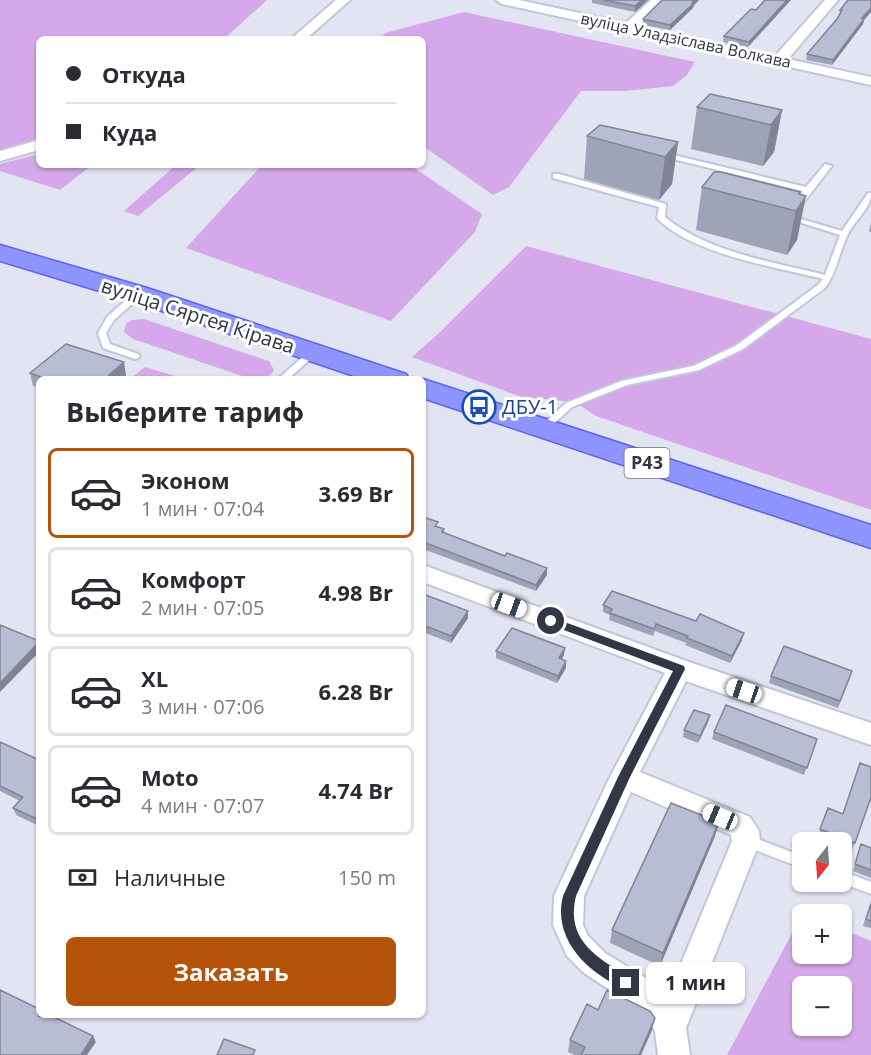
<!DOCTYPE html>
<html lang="ru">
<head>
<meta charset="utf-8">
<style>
	body { margin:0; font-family:"Open Sans",sans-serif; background:#f7f7f7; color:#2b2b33; height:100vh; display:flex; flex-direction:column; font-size:22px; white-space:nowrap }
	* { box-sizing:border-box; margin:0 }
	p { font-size:20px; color:#7c7c81 }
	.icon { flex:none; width:33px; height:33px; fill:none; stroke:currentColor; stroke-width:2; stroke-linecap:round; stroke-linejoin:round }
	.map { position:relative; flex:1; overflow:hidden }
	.side { position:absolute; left:36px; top:376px; width:390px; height:642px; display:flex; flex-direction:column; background:#fff; border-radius:9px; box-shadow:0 2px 4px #0004 }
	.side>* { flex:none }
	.banner { position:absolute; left:36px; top:36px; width:390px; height:132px; border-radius:9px; box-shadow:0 2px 4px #0004; display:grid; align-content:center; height:132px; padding:0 30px; background:#fff }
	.needle { width:39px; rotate:197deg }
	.buttons { position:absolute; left:792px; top:832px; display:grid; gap:12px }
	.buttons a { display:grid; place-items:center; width:60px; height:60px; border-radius:9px; background:#fff; box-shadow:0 2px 4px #0004; font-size:30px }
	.end { position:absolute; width:27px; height:27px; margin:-14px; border:8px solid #333644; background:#fff; box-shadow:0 0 0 3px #fff }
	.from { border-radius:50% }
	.bubble { position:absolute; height:42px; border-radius:9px; background:#fff; box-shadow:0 2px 4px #0004; font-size:20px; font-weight:700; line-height:42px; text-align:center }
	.car { position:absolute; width:18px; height:36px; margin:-18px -9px; border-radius:8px; box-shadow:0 0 4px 2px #0007; background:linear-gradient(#fff 24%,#345 0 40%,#fff 0 76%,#345 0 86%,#fff 0) }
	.banner b { display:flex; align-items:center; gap:21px; height:57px; font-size:22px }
	.banner b+b { border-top:2px solid #e1e1e2 }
	.banner i { width:15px; height:15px; background:#2b2b33 }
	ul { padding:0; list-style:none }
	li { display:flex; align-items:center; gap:18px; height:90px; margin:0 12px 9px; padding:0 18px; border:3px solid #e1e1e2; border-radius:9px }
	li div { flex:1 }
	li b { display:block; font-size:22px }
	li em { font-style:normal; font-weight:700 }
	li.on { border-color:#b45309 }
	li>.icon { width:54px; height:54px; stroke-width:1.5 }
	h2 { padding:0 30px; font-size:27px; line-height:72px }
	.pay { display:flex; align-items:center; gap:15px; height:66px; padding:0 30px; font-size:22px }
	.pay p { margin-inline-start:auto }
	.action { display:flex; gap:12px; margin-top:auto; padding:12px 30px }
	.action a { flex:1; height:69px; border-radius:9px; background:#b45309; color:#fff; font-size:24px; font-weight:700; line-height:69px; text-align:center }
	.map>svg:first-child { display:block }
	.green { fill:#d5a9e9; fill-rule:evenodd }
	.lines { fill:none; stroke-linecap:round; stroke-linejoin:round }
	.service-casing { stroke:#c2c5dc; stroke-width:4 }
	.minor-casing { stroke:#c2c5dc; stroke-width:4 }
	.primary-casing { stroke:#5b65e8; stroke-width:3 }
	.service { fill:#fff; fill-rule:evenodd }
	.minor { fill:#fff; fill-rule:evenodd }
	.primary { fill:#8f95ff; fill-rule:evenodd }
	.wall { fill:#9ea3b6 }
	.shaded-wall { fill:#818494 }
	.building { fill:#b8bdd4; stroke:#818494; stroke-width:1.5 }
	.route { fill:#333644 }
	.labels { text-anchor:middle; stroke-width:6; stroke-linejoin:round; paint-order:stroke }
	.far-street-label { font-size:16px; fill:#333644; stroke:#fff }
	.shield { fill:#fff; stroke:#70727c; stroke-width:1.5 }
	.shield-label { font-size:18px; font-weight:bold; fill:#333644 }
	.street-label { font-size:20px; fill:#333644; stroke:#fff }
	.transit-label { font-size:20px; fill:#164399; stroke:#fff; text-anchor:start }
</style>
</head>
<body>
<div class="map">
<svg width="871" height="1055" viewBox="0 0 871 1055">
	<rect width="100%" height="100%" fill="#e3e4f2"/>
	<path class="green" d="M0,0H267L224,39H39V140L0,151Z
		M464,12L695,62L687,75L673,86L625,91H581L509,187L493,195L423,146V39H379L385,33Z
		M39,154V165H92L60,190L0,171V164Z
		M176,165H200L138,216L124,211Z
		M262,165H410L482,214L475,232L391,321L186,248Z
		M526,246L871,339V510L596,416L575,402L522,397L412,357L439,333Z
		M144,319L269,361L274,370C267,382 256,379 245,377L133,339L124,332L126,324L132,320Z
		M145,367L185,379H130Z
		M803,913L808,915H802V954H842V929L871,941V1055H727ZM802,987H842V1026H802Z"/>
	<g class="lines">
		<defs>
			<path id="service" d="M665,153L806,187L825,164L832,166L800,207H797L793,205L803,191L665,157Z
				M553,174H559L666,204L665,217C707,252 773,262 825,275L840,235L783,217L787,215L842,231L868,193H871C871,209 855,220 848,234C839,252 837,272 825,288L743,349L699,370L627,385L572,407L547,430H541L539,428L541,426L566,403L621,381L693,366L737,345L819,284L823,279C775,267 691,254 657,218L659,207L553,178Z
				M138,291L141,292V296L114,320L106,333L110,344L138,354L140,356L138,358L135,359L103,348L98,333L107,317L135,292Z
				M312,350L315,351L316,353L315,355L287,380H277L309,351Z
				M747,835L802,856V868L742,845L740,841L742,837Z
				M842,871L871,882V894L839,882H842Z"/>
			<path id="minor" d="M336,0H350L306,39H291Z
				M496,0H519L626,23L651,0H664L638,26L775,56L825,0H838L788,59L871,77V85L502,4Z
				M39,140V150L0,161V151Z
				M423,565L689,662L871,723V745L686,681L640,772L750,817L759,831L760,841L686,1028L690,1055H658L655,1031L646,1017L627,1001L584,973L567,956L553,925L554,896L610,777L665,673L423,582ZM631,792L731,835L732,841L668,995L649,980L605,953L588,936L583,925L584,896Z"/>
			<path id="primary" d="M0,245L147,288L406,374L410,380H366L129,300L0,261Z
				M423,379L871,525V548L423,398Z"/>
		</defs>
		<use href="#service" class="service-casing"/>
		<use href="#minor" class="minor-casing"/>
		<use href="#primary" class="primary-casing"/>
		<use href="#service" class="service"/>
		<use href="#minor" class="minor"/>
		<use href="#primary" class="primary"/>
	</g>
	<path class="wall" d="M592,0H648L635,12L592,3Z
		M662,0H699L694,5L693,8L670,30L643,25V19Z
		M871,0V12L864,20L863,24L832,65L806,60L807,54L837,19L839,15L840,10Z
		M756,10L748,47L723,42L724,36Z
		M697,107L782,110L774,152L763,166L691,149Z
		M587,136L678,142L672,184L659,200L584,179Z
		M702,187L800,195L797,240L787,255L696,230Z
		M871,222V232L869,231Z
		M30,373L126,375L121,379L123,380H39V388L33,386Z
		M423,517L438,527L444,529V532L547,575L536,591L423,549Z
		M423,594L468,611V618L451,643L423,632Z
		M603,605L742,640L730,663L685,645L686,643L655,631L653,636L609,620L610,615L603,612Z
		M496,651L564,655L562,659L566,668L557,683L496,658Z
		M771,676L850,678L838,708L769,683Z
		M710,715L708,722L698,743L683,737L684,730Z
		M714,732L817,739L804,775L712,739Z
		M0,742L39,760V826L16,815L13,808L20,801L0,791Z
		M871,767V802H870L852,850L842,845V843H836L818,836L828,808L843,814Z
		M719,822L715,836L660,966L610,943L612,930Z
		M861,844L871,848V878L853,871Z
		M871,901V928L863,926Z
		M598,1010L652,1030L641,1055H575L568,1052L570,1040Z"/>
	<path class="shaded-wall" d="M642,0H648L635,12V6Z
		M694,0H699L694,5L693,8L670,30V25Z
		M787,0H791L748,47L749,42Z
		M871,8V12L864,20L863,24L832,65L833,60L862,18Z
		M782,110L774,152L763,166L771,125Z
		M678,142L672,184L659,200L665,157Z
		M800,192L797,210L806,196L797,240L787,255L799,194Z
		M124,362L126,375L121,380L109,375Z
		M547,568V575L536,591V585Z
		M468,611V618L451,643V636Z
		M744,633L742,640L730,663L732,656Z
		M39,642V652L0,692V683Z
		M565,648L564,655L558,665L559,658Z
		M566,661V668L557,683L558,676Z
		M710,715L708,722L698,743L700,736Z
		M719,822L715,836L660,966L663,953Z
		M655,1018L652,1030L641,1055H639Z
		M93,1036L96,1042L87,1055H81Z"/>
	<path class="building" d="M603,0H642L635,6Z
		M662,0H694L692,3H694L670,25L643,19Z
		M765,0H787L749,42L724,36L751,9L756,10Z
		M848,0H871V8L862,18L864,19L833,60L807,54L837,19L842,10H840Z
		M710,94L782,110L771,125L697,107Z
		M600,125L678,142L665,157L587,136Z
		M714,172H721L800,192L799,194L806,196L796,211L702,187Z
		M66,344L124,362L109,375L123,380H49L30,373Z
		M423,517L438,522L435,526L444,529L442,532L505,556L507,553L547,568L536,585L423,542Z
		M612,591L696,621L700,614L744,633L732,656L687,638L688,636L656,624L654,629L610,613L612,609L603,605Z
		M423,594L468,611L451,636L423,625Z
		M0,625L39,641V642L0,683Z
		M512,628L565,648L559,658L566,661L558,676L496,651Z
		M784,646L852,671L840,701L771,676Z
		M726,705L817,739L807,768L714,732Z
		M694,710L710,715L700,736L684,730Z
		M0,742L39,760V820L13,808L23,797L0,786Z
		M860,763L871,767V797L855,843L820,829L828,808L843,814Z
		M671,803L719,822L663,953L612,930Z
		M861,844L871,848V870L855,864Z
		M871,904V921L866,919Z
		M0,990L39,1009V1016H52L93,1036L81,1055H0Z
		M607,990L650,1011L655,1018L639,1055H581L585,1047L570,1040L587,1004L598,1010Z
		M224,1039L255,1050L253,1055H217Z"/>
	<path class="route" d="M551,617L684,666L685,669L630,777L576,896C565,941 598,958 631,978L633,983L631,987L626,989C588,974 552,939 563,896L618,777L673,671L548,624V618Z"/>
	<defs>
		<symbol id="bus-ring" viewBox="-11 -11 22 22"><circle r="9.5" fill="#fff" stroke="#1a4fb4" stroke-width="1.5"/><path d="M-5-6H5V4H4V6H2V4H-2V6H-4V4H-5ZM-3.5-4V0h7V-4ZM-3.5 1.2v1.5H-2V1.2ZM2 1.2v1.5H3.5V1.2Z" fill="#1a4fb4"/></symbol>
	</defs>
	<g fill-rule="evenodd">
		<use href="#bus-ring" x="460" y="388" width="38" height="38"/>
	</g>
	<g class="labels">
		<g class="far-street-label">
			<text transform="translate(686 40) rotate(12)" y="6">вуліца Уладзіслава Волкава</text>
		</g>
		<rect class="shield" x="624.5" y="448" width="45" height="30" rx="4.5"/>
		<g class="shield-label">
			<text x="647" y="469">Р43</text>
		</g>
		<g class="street-label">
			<text transform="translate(198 316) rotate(18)" y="7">вуліца Сяргея Кірава</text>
		</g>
		<g class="transit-label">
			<text x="502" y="414">ДБУ-1</text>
		</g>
	</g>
</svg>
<div class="buttons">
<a><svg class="needle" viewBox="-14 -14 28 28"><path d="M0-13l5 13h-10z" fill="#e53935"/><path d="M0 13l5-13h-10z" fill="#7c7c81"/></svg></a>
<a>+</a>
<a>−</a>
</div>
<i class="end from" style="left:551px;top:621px"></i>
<i class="end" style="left:626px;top:983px"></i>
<div class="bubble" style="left:646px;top:962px;width:99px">1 мин</div>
<i class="car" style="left:509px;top:605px;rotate:110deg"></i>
<i class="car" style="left:744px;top:691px;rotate:289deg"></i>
<i class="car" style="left:720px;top:817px;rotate:293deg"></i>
<div class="banner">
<b><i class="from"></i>Откуда</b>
<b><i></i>Куда</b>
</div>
<section class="side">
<h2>Выберите тариф</h2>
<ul>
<li class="on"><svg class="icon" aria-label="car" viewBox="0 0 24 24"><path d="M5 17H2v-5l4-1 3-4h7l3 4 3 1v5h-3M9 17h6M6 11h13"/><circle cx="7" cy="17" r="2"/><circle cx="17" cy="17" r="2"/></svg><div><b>Эконом</b><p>1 мин · 07:04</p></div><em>3.69 Br</em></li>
<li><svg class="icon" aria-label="car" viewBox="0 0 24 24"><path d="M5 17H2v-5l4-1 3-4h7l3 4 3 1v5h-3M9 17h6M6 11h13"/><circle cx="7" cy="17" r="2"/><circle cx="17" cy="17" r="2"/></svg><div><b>Комфорт</b><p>2 мин · 07:05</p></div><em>4.98 Br</em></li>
<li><svg class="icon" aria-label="car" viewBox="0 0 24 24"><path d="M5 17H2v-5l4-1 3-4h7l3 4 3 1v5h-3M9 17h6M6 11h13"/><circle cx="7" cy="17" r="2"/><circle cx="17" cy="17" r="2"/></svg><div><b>XL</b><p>3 мин · 07:06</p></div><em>6.28 Br</em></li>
<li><svg class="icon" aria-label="car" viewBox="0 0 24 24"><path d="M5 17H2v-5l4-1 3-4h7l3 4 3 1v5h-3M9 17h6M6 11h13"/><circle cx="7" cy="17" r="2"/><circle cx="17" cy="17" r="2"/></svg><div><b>Moto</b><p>4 мин · 07:07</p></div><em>4.74 Br</em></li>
</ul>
<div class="pay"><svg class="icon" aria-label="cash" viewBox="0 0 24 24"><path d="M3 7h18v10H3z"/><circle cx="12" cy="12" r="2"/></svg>Наличные<p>150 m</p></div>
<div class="action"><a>Заказать</a></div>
</section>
</div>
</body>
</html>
